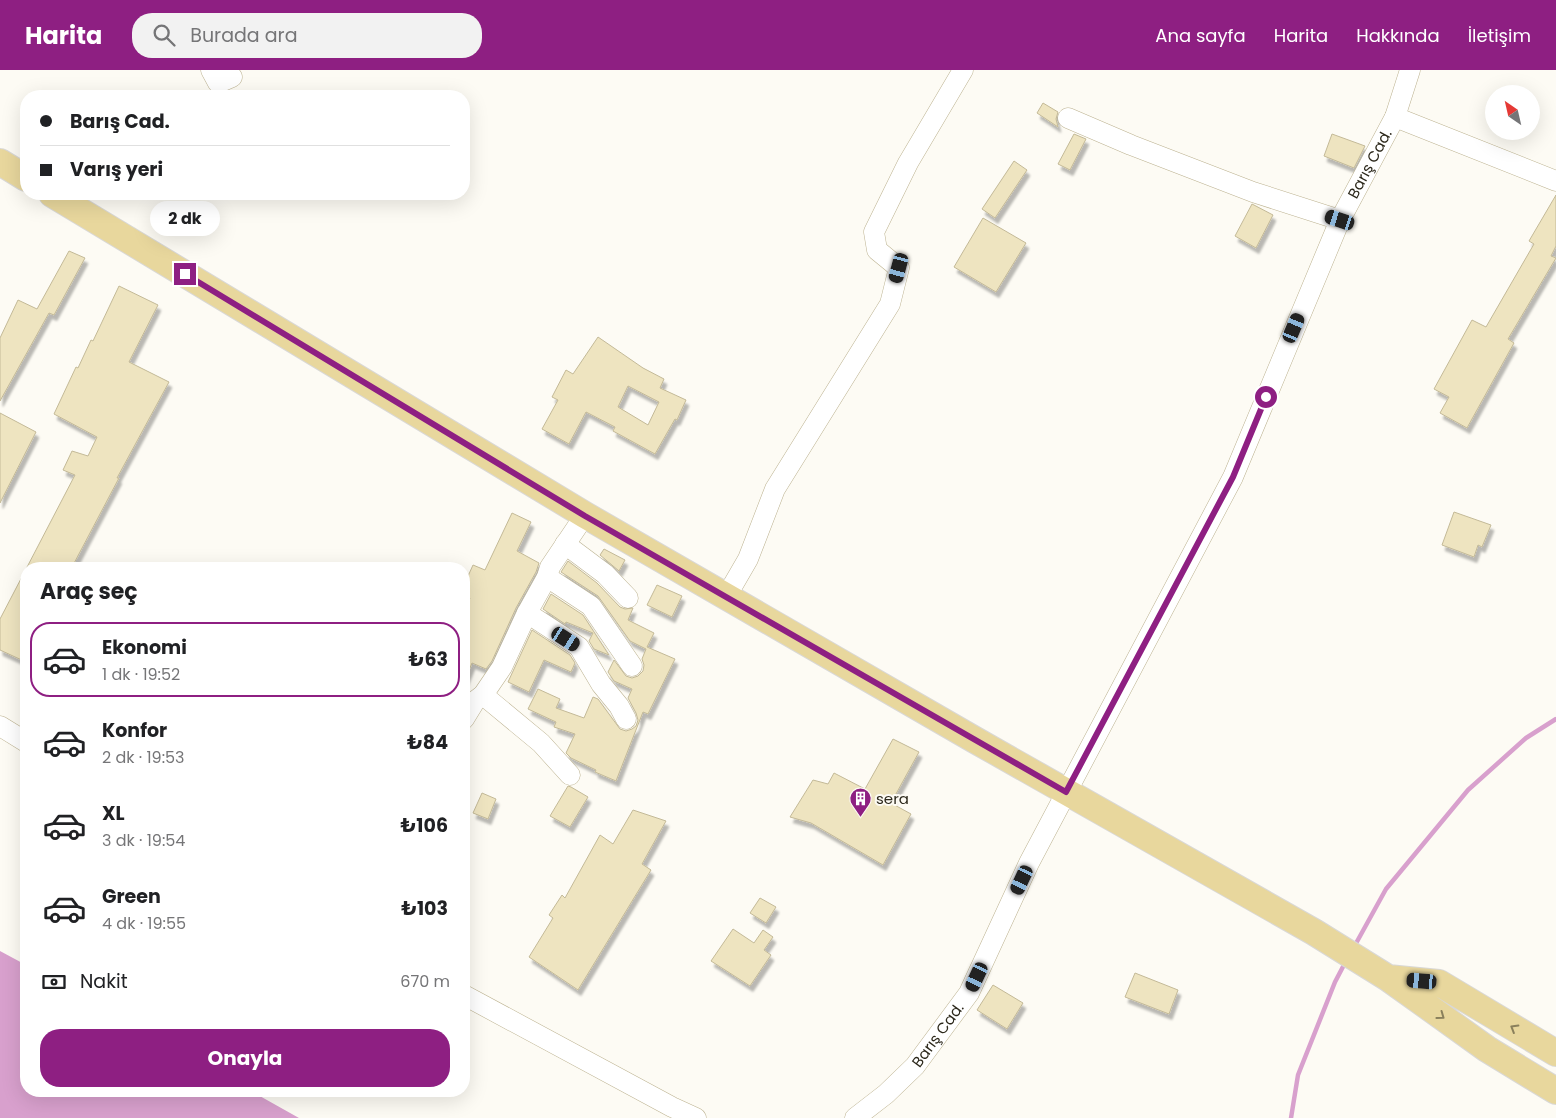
<!DOCTYPE html>
<html lang="tr">
<head>
<meta charset="utf-8">
<style>
	body { margin:0; font-family:Poppins,sans-serif; background:#f2f2f2; color:#202124; height:100vh; display:flex; flex-direction:column; font-size:19px; white-space:nowrap }
	* { box-sizing:border-box; margin:0 }
	p { font-size:16px; color:#757577 }
	.icon { flex:none; width:28px; height:28px; fill:none; stroke:currentColor; stroke-width:2; stroke-linecap:round; stroke-linejoin:round }
	.map { position:relative; flex:1; overflow:hidden }
	.sheet { position:absolute; left:20px; top:492px; width:450px; height:535px; display:flex; flex-direction:column; background:#fff; border-radius:20px; box-shadow:0 5px 20px #0002 }
	.sheet>* { flex:none }
	.top-card { position:absolute; left:20px; top:20px; width:450px; height:110px; border-radius:20px; box-shadow:0 5px 20px #0002; display:grid; align-content:center; height:110px; padding:0 20px; background:#fff }
	.needle { width:32px; rotate:326deg }
	.tools { position:absolute; left:1485px; top:15px; display:grid; gap:10px }
	.tools a { display:grid; place-items:center; width:55px; height:55px; border-radius:50%; background:#fff; box-shadow:0 5px 20px #0002; font-size:25px }
	.end { position:absolute; width:22px; height:22px; margin:-11px; border:6px solid #8e1f82; background:#fff; box-shadow:0 0 0 2px #fff }
	.from { border-radius:50% }
	.bubble { position:absolute; height:35px; border-radius:18px; background:#fff; box-shadow:0 5px 20px #0002; font-size:16px; font-weight:700; line-height:35px; text-align:center }
	.car { position:absolute; width:15px; height:30px; margin:-15px -8px; border-radius:6px; box-shadow:0 0 4px 1px #0007; background:linear-gradient(#222 24%,#8ab4d8 0 40%,#222 0 76%,#8ab4d8 0 86%,#222 0) }
	.top-card b { display:flex; align-items:center; gap:18px; height:48px; font-size:19px }
	.top-card b+b { border-top:1px solid #e0e0e0 }
	.top-card i { width:12px; height:12px; background:#202124 }
	ul { padding:0; list-style:none }
	li { display:flex; align-items:center; gap:15px; height:75px; margin:0 10px 8px; padding:0 10px; border:2px solid transparent; border-radius:20px }
	li div { flex:1 }
	li b { display:block; font-size:19px }
	li em { font-style:normal; font-weight:700 }
	li.active { border-color:#8e1f82 }
	li>.icon { width:45px; height:45px; stroke-width:1.5 }
	h2 { padding:0 20px; font-size:22px; line-height:60px }
	.pay { display:flex; align-items:center; gap:12px; height:55px; padding:0 20px; font-size:19px }
	.pay p { margin-inline-start:auto }
	.action { display:flex; gap:10px; margin-top:auto; padding:10px 20px }
	.action a { flex:1; height:58px; border-radius:20px; background:#8e1f82; color:#fff; font-size:20px; font-weight:700; line-height:58px; text-align:center }
	header { display:flex; align-items:center; gap:30px; box-sizing:border-box; height:70px; padding:0 25px; background:#8e1f82; color:#fff }
	header strong { font-size:24px }
	nav { display:flex; gap:28px; margin-inline-start:auto; font-size:18px }
	.search { width:350px; height:45px; background:#f2f2f2; display:flex; align-items:center; gap:12px; box-sizing:border-box; padding:0 18px; border-radius:20px; color:#757577; font-size:19px }
	.map>svg:first-child { display:block }
	.water { fill:#d8a0cd }
	.lines { fill:none; stroke-linecap:round; stroke-linejoin:round }
	.stream { stroke:#d8a0cd; stroke-width:4.5 }
	.building { fill:#eee4c0; stroke:#c3b997; fill-rule:evenodd; filter:url(#shadow) }
	.minor-casing { stroke:#bcb290; stroke-width:21 }
	.major-casing { stroke:#d9d8d6; stroke-width:28 }
	.minor { stroke:#fff; stroke-width:20 }
	.major { stroke:#e8d79d; stroke-width:26 }
	.oneway { stroke:#8a805c }
	.route { stroke:#8e1f82; stroke-width:6 }
	.labels { text-anchor:middle; stroke-width:4; stroke-linejoin:round; paint-order:stroke }
	.street-label { font-size:15px; fill:#2c281b; stroke:#fdfbf4 }
	.poi-label { font-size:15px; fill:#2c281b; stroke:#fdfbf4; text-anchor:start }
</style>
</head>
<body>
<header>
<strong>Harita</strong>
<div class="search"><svg class="icon" aria-label="search" viewBox="0 0 24 24"><circle cx="10" cy="10" r="6"/><path d="M15 15l6 6"/></svg>Burada ara</div>
<nav><a>Ana sayfa</a><a>Harita</a><a>Hakkında</a><a>İletişim</a></nav>
</header>
<div class="map">
<svg width="1556" height="1048" viewBox="0 0 1556 1048">
	<defs>
		<filter id="shadow"><feDropShadow dx="3" dy="5.5" stdDeviation="1" flood-color="#0004"/></filter>
	</defs>
	<rect width="100%" height="100%" fill="#fdfbf4"/>
	<path class="water" d="M0,881L26,895V1021H251L299,1048H0Z"/>
	<g class="lines">
		<path class="stream" d="M1354,877L1386,819L1468,720L1526,668L1556,649
			M1291,1048L1298,1005L1335,912L1346,891"/>
	</g>
	<path class="building" d="M1043,33L1058,42L1056,49L1058,57L1037,43Z
		M1074,64L1086,69L1070,100L1058,94Z
		M1332,64L1365,76L1354,98L1324,86Z
		M1014,91L1027,100L995,148L982,139Z
		M1556,125V176L1551,186L1556,188L1508,269L1514,273L1467,358L1440,343L1449,327L1434,319L1472,250L1486,257L1534,174L1529,171Z
		M1252,134L1273,145L1256,178L1235,166Z
		M983,148L1026,173L996,222L954,197Z
		M69,181L85,188L54,245L49,243L0,331V268L18,230L37,239Z
		M119,216L158,235L129,292L169,312L117,408H119L71,499H26V592L0,580V549L75,405L63,400L72,381L88,386L97,367L54,344L76,297L78,298L91,270L93,271Z
		M598,267L643,298L664,309L660,318L686,330L677,350L675,349L655,384L613,361L615,357L586,342L569,374L542,359L558,330L552,327L566,300L573,304ZM628,316L659,332L648,355L618,337Z
		M0,343L36,362L0,433Z
		M1454,442L1491,455L1482,477L1478,475L1474,487L1442,475Z
		M512,443L531,452L517,481L539,493L536,502L516,538L492,591L486,599L472,593L464,613V542L470,528L464,525V515L473,495L485,500Z
		M604,479L625,490L619,501L600,485Z
		M568,491L597,513L620,537L625,539L633,538L628,550L654,563L647,577L675,589L648,644L643,642L616,711L595,702L596,700L571,688L566,683L575,664L554,657L556,652L528,639L538,619L560,629L556,638L584,648L593,627L598,629L620,659L626,661L632,659L636,656L638,650L636,643L628,628L632,619L614,611L608,602L614,590L626,606L632,608L638,606L643,601L644,595L642,589L646,579L630,571L598,526L561,502Z
		M657,515L682,526L672,547L647,535Z
		M551,524L583,545L609,585L594,579L589,571L593,563L566,552L565,554L543,539Z
		M532,560L570,585L575,593L571,602L544,590L529,622L508,612Z
		M893,669L919,682L891,733L911,744L883,795L811,753L790,747L813,710L828,714L834,703L865,719Z
		M568,716L571,717L588,727L570,757L550,746Z
		M482,723L496,729L488,749L473,743Z
		M633,740L666,751L642,794L651,800L578,920L529,887L553,848L549,845L562,825L565,828L600,765L613,774Z
		M760,828L776,837L766,853L750,843Z
		M733,859L754,873L763,860L773,867L764,880L771,885L750,916L711,891Z
		M1135,903L1178,920L1169,944L1125,927Z
		M993,915L1023,933L1007,959L977,940Z"/>
	<g class="lines">
		<defs>
			<g id="minor">
				<path d="M211,0L218,13L232,7"/>
				<path d="M1395,47L1556,111"/>
				<path d="M1068,48L1131,75L1253,122L1340,150"/>
				<path d="M565,474L605,504L628,528"/>
				<path d="M547,507L591,536L632,596"/>
				<path d="M726,527L748,489L775,419L890,234L899,198L877,180L874,162L908,93L963,0"/>
				<path d="M527,543L579,577L601,614L619,636L626,649"/>
				<path d="M483,625L541,673L570,705"/>
				<path d="M464,649L475,631L483,625L502,597L527,543L547,507L550,497L585,445"/>
				<path d="M0,656L26,672"/>
				<path d="M464,925L672,1037L696,1048"/>
				<path id="s1" d="M855,1048L886,1024L915,996L969,923L1029,793L1233,407L1340,150L1395,47L1410,0"/>
			</g>
			<path id="major" d="M0,92L26,108
				M52,124L585,445L975,670L1314,862L1388,908L1487,979L1556,1021
				M1388,908L1439,913L1556,983"/>
		</defs>
		<use href="#minor" class="minor-casing"/>
		<use href="#major" class="major-casing"/>
		<use href="#minor" class="minor"/>
		<use href="#major" class="major"/>
	</g>
	<defs><path id="oneway-chevron" d="M-2-3.5L2.5 0L-2 3.5" fill="none" stroke-width="1.6" stroke-linecap="round" stroke-linejoin="round" transform="scale(1.25)"/></defs>
	<g class="oneway">
		<use href="#oneway-chevron" transform="translate(1441 946) rotate(36)"/>
		<use href="#oneway-chevron" transform="translate(1514 958) rotate(-149)"/>
	</g>
	<g class="lines">
		<path class="route" d="M185,204L585,446L1066,722L1233,407L1266,327"/>
	</g>
	<defs>
		<symbol id="building-pin" viewBox="-11 -11 22 30"><path d="M0 17L-7.5 6A9.5 9.5 0 1 1 7.5 6Z" fill="#8e1f82" stroke="#fdfbf4"/><path d="M-4-6H4V6H1V3H-1V6H-4ZM-2.5-4.3h1.7v1.8h-1.7ZM.8-4.3h1.7v1.8H.8ZM-2.5-1h1.7V.8h-1.7ZM.8-1h1.7V.8H.8Z" fill="#fff"/></symbol>
	</defs>
	<g fill-rule="evenodd">
		<use href="#building-pin" x="848" y="716" width="25" height="34"/>
	</g>
	<g class="labels">
		<g class="street-label">
			<text dy="5" stroke="none"><textPath href="#s1" startOffset="1092">Barış Cad.</textPath></text>
			<text dy="5" stroke="none"><textPath href="#s1" startOffset="118">Barış Cad.</textPath></text>
		</g>
		<g class="poi-label">
			<text x="876" y="734">sera</text>
		</g>
	</g>
</svg>
<div class="tools">
<a><svg class="needle" viewBox="-14 -14 28 28"><path d="M0-13l5 13h-10z" fill="#e53935"/><path d="M0 13l5-13h-10z" fill="#757577"/></svg></a>
</div>
<i class="end from" style="left:1266px;top:327px"></i>
<i class="end" style="left:185px;top:204px"></i>
<div class="bubble" style="left:150px;top:131px;width:70px">2 dk</div>
<i class="car" style="left:1340px;top:150px;rotate:288deg"></i>
<i class="car" style="left:899px;top:198px;rotate:195deg"></i>
<i class="car" style="left:1294px;top:258px;rotate:23deg"></i>
<i class="car" style="left:566px;top:569px;rotate:123deg"></i>
<i class="car" style="left:1022px;top:810px;rotate:205deg"></i>
<i class="car" style="left:977px;top:907px;rotate:205deg"></i>
<i class="car" style="left:1422px;top:911px;rotate:275deg"></i>
<div class="top-card">
<b><i class="from"></i>Barış Cad.</b>
<b><i></i>Varış yeri</b>
</div>
<section class="sheet">
<h2>Araç seç</h2>
<ul>
<li class="active"><svg class="icon" aria-label="car" viewBox="0 0 24 24"><path d="M5 17H2v-5l4-1 3-4h7l3 4 3 1v5h-3M9 17h6M6 11h13"/><circle cx="7" cy="17" r="2"/><circle cx="17" cy="17" r="2"/></svg><div><b>Ekonomi</b><p>1 dk · 19:52</p></div><em>₺63</em></li>
<li><svg class="icon" aria-label="car" viewBox="0 0 24 24"><path d="M5 17H2v-5l4-1 3-4h7l3 4 3 1v5h-3M9 17h6M6 11h13"/><circle cx="7" cy="17" r="2"/><circle cx="17" cy="17" r="2"/></svg><div><b>Konfor</b><p>2 dk · 19:53</p></div><em>₺84</em></li>
<li><svg class="icon" aria-label="car" viewBox="0 0 24 24"><path d="M5 17H2v-5l4-1 3-4h7l3 4 3 1v5h-3M9 17h6M6 11h13"/><circle cx="7" cy="17" r="2"/><circle cx="17" cy="17" r="2"/></svg><div><b>XL</b><p>3 dk · 19:54</p></div><em>₺106</em></li>
<li><svg class="icon" aria-label="car" viewBox="0 0 24 24"><path d="M5 17H2v-5l4-1 3-4h7l3 4 3 1v5h-3M9 17h6M6 11h13"/><circle cx="7" cy="17" r="2"/><circle cx="17" cy="17" r="2"/></svg><div><b>Green</b><p>4 dk · 19:55</p></div><em>₺103</em></li>
</ul>
<div class="pay"><svg class="icon" aria-label="cash" viewBox="0 0 24 24"><path d="M3 7h18v10H3z"/><circle cx="12" cy="12" r="2"/></svg>Nakit<p>670 m</p></div>
<div class="action"><a>Onayla</a></div>
</section>
</div>
</body>
</html>
